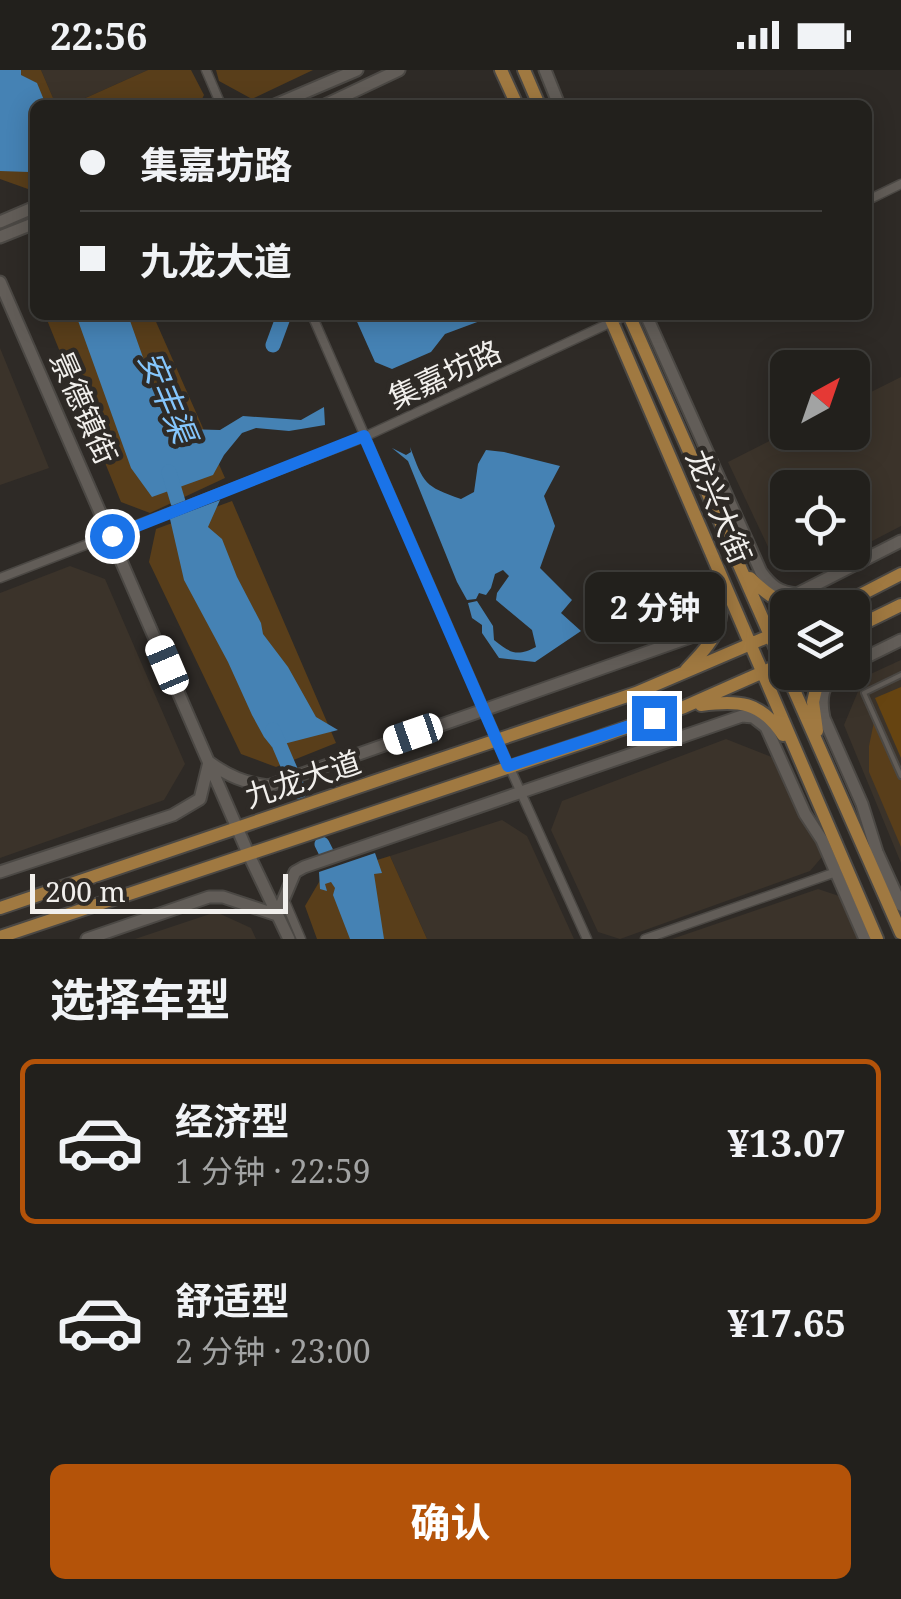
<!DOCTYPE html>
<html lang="zh">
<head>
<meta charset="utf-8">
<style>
	body { margin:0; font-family:"Noto Serif","Noto Sans SC",serif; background:#2e2d29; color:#f1f3f6; height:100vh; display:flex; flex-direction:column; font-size:38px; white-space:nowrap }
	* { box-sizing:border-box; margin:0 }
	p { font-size:32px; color:#a2a3a3 }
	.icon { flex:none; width:55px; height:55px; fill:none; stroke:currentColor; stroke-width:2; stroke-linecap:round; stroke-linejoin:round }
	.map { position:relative; height:869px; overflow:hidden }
	.details { display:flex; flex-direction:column; background:#22201c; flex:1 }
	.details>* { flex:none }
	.top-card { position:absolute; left:30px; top:30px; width:842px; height:220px; border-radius:15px; box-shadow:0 5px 25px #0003,0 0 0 2px #3f3e3b; display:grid; align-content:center; height:220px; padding:0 50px; background:#22201c }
	.needle { width:65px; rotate:40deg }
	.tools { position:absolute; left:770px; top:280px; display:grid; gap:20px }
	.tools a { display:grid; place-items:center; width:100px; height:100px; border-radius:15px; background:#22201c; box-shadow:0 5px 25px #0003,0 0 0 2px #3f3e3b; font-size:50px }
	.scale { position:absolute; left:30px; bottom:25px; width:258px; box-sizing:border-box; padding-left:10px; border:5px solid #f1efec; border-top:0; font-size:28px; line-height:35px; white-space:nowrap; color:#f1efec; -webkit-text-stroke:8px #2e2a26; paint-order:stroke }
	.end { position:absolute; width:45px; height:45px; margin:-22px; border:12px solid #1a73e8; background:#fff; box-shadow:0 0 0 5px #fff }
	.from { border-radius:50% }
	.bubble { position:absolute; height:70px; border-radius:15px; background:#22201c; box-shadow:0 5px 25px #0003,0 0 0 2px #3f3e3b; font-size:32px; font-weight:700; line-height:70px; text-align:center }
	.car { position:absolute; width:30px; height:60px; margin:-30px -15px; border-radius:12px; box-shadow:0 0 8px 2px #0007; background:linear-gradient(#fff 24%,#345 0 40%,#fff 0 76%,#345 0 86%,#fff 0) }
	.top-card b { display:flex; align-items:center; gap:35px; height:95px; font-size:38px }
	.top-card b+b { border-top:2px solid #3f3e3b }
	.top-card i { width:25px; height:25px; background:#f1f3f6 }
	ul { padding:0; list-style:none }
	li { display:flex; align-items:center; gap:30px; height:165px; margin:0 20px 15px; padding:0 30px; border:5px solid transparent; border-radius:15px }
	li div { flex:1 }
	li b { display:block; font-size:38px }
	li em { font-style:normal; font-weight:700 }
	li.current { border-color:#b45309 }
	li>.icon { width:90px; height:90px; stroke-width:1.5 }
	h2 { padding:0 50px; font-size:45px; line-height:120px }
	.button { display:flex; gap:20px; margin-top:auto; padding:20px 50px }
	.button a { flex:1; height:115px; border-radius:15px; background:#b45309; color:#fff; font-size:40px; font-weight:700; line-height:115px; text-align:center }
	.status { display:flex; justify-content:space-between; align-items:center; height:70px; padding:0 50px; background:#22201c; direction:ltr }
	.status svg { height:28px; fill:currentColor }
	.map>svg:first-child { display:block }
	.built { fill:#3b332a }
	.green { fill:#593e1a }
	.water { fill:#4582b4 }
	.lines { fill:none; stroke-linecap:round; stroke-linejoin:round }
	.river { stroke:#4582b4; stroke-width:15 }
	.building { fill:#641 }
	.lane-casing { stroke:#4b4844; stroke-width:8 }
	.street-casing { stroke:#4b4844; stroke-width:11 }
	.secondary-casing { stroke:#4b4844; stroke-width:15 }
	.primary-casing { stroke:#4b4844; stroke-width:16 }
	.lane { stroke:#625d58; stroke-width:4 }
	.street { stroke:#625d58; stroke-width:8 }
	.secondary { stroke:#625d58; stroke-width:11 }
	.primary { stroke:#a07941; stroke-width:12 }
	.route { stroke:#1a73e8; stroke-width:12 }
	.labels { text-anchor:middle; stroke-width:9; stroke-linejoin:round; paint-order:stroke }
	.street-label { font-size:30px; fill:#f1efec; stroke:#2e2a26 }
	.water-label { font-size:32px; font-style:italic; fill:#85c6fd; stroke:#2e2a26 }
</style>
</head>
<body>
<div class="status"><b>22:56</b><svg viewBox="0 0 49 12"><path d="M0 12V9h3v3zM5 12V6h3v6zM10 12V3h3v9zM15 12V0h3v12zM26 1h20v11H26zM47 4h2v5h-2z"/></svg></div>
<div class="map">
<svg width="901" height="869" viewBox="0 0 901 869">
	<rect width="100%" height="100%" fill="#2e2a26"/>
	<path class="built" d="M41,0H148L70,35H56Z
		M0,278L49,398L0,415Z
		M901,307V456L853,481L852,418H788V482L850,483L814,501L770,481L728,392L787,362H852L853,331Z
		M70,496L105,509L185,694L164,730L0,788V523Z
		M901,590V793L844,655L864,607Z
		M726,669L782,691L822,787L810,801L620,869L598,862L551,760L562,731Z
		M502,750L527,766L574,869H427L390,786Z
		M818,819L842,827L859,869H672Z
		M216,842L251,858L256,869H135Z"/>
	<path class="green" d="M0,0H41L56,35H35V116L28,119L0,109Z
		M148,0H191L204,25L199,35H70Z
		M216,0H313L252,29L219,11Z
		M45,245H153L225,408L150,443L121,432Z
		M232,431L336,673L276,697L241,684L149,492L156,459Z
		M875,647L901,706V777L869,702V676Z
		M390,786L427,869H317L305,836L322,807Z"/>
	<path class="water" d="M0,0H21V5L37,13L46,35H35V100L29,102L0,101Z
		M76,245H128L164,347L183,359L220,360L243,346L301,350L324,337L325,355L289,361L256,358L242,363L224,385L213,405L152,427L131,398Z
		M354,245H487L480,251L445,264L431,282L392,299L375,292Z
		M410,377C424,414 424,416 461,429L474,422L478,394L486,380L504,382L560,396L544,426L555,456L540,498L572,530L561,543L581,561L535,592L499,588L482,563V555L472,548L468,533L477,531L493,556L494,570C510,583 517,587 536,577L532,560L496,530L497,523L509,506L503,500L495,504L491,518L486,525L479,523L476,529L467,530L457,512L408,391L392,378L406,385L411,382Z
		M220,430L208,457L222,469L237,507L261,553L263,564L288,597L316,647L338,660L272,677L264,667L252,645L228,592L184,510L170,449Z
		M375,783L382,803L374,804L384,869H350L333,825L335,818L331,812L325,814L327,821L320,819L319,802Z"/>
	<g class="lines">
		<path class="river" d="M273,275L284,245
			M169,402L178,432
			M273,660L291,702
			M295,711L299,722
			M322,774L327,784"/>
	</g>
	<path class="building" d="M901,617V688L875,628Z"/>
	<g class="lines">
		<defs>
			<path id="lane" d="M901,605L864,623L901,706"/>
			<path id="street" d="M206,0L221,35
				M868,130L901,114
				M312,245L509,696L587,869
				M0,508L364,367L627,245
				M284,829L301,869
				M645,869L839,801"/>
			<path id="secondary" d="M545,0L559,35
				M275,35L357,0
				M325,35L399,0
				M0,152L35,137
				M0,167L35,153
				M0,212L248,783L289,869
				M646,245L761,502C772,517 779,522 797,524L901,471
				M852,594L901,570
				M836,602C822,616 820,629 824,648L862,734L877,782L901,835
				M0,802L173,745L200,729L209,692C228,706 245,713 268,716L719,557
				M87,869L209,827H223L277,845L295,802L304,797L742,646L753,647L766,657L805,744L822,770L865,869"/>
			<path id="primary" d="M501,0L517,35
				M524,0L539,35
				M609,245L877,869
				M629,245L901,863
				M750,508C783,541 794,536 838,536
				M835,538L901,504
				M852,559L901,535
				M686,600C713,571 725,559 720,518
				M701,635C738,630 761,631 783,665
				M817,661L813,632L820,602
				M0,838L636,623L788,558
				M0,867L594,669L684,637L788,591"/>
		</defs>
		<use href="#lane" class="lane-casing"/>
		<use href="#street" class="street-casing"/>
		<use href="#secondary" class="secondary-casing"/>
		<use href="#primary" class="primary-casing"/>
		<use href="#lane" class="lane"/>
		<use href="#street" class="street"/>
		<use href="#secondary" class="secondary"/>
		<use href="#primary" class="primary"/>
	</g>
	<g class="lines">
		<path class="route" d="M112,466L364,366L508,696L654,648"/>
	</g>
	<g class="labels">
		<g class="street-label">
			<text transform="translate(445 305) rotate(-25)" y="10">集嘉坊路</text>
			<text transform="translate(83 338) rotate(66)" y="10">景德镇街</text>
			<text transform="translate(718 437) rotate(67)" y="10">龙兴大街</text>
			<text transform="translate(303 710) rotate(-18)" y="10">九龙大道</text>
		</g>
		<g class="water-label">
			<text transform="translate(167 327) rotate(67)" y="11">安丰渠</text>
		</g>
	</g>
</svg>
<div class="tools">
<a><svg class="needle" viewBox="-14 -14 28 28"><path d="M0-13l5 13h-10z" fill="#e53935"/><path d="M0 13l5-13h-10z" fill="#a2a3a3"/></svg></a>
<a><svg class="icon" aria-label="locate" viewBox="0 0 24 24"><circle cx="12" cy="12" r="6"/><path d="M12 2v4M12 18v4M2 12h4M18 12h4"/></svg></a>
<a><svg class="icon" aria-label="layers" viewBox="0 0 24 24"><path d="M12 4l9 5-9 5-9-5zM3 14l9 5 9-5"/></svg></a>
</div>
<div class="scale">200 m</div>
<i class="end from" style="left:112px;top:466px"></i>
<i class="end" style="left:654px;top:648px"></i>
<div class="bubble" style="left:585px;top:502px;width:140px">2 分钟</div>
<i class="car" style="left:167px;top:595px;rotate:337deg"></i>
<i class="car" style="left:413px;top:664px;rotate:251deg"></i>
<div class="top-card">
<b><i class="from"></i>集嘉坊路</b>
<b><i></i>九龙大道</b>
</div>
</div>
<section class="details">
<h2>选择车型</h2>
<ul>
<li class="current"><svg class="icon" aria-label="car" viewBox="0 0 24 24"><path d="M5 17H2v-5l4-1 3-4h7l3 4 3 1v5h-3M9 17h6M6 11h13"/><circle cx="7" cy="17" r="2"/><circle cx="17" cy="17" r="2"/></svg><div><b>经济型</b><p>1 分钟 · 22:59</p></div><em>¥13.07</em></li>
<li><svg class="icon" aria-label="car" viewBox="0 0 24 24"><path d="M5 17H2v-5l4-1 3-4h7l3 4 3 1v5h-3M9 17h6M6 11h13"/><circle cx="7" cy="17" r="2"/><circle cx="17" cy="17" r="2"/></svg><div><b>舒适型</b><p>2 分钟 · 23:00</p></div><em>¥17.65</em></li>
</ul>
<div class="button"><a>确认</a></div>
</section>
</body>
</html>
